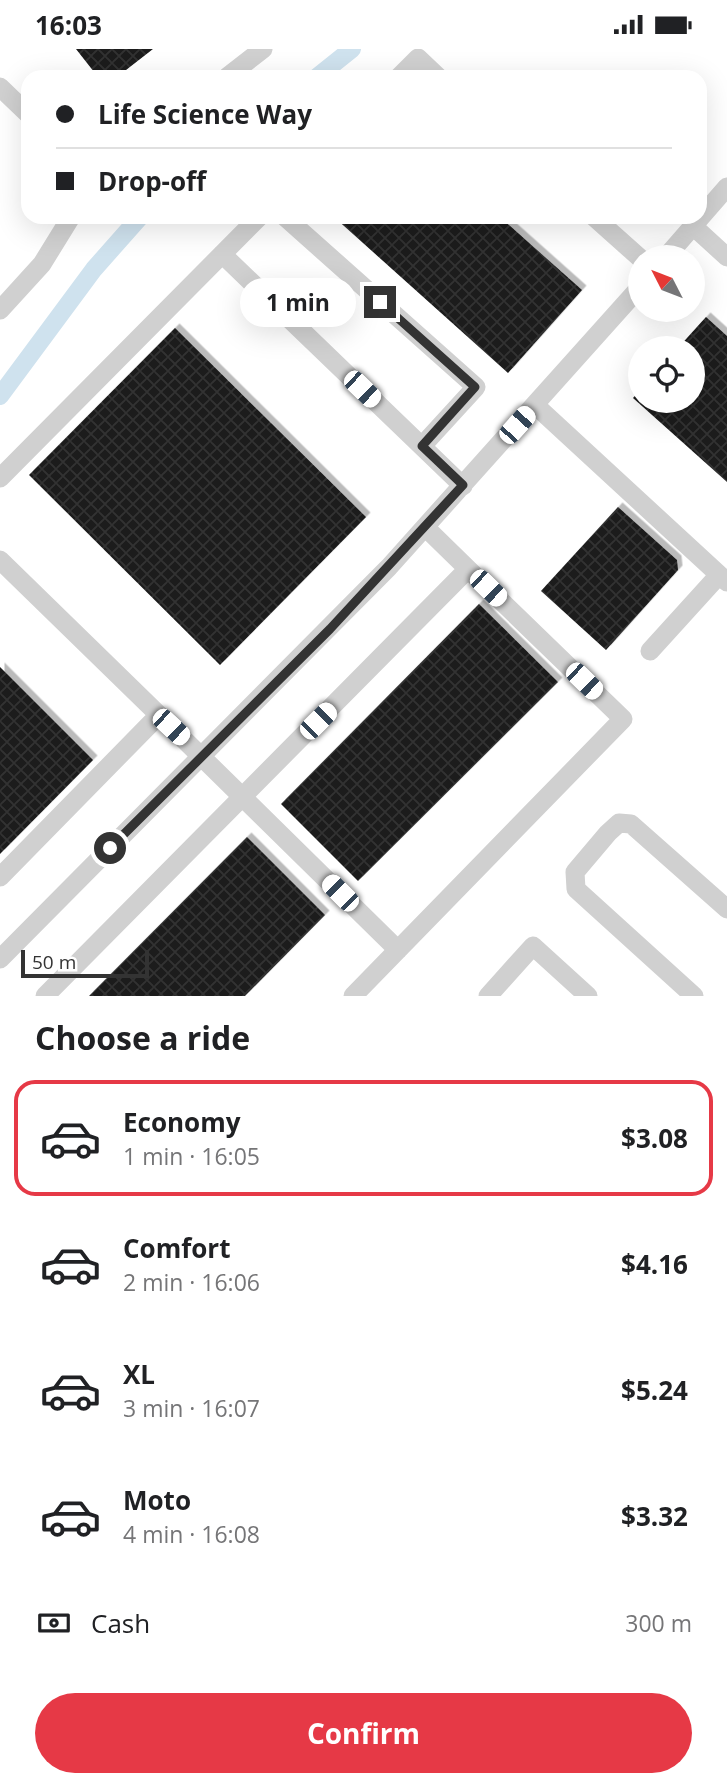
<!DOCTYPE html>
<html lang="en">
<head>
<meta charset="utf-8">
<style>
	body { margin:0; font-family:"Open Sans",sans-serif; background:#f6f6f6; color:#202124; height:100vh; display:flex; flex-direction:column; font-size:26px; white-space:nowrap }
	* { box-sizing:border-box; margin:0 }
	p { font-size:23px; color:#757577 }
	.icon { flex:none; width:38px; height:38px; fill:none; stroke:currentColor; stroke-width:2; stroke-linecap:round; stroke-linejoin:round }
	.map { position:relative; height:947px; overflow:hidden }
	.sheet { display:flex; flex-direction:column; background:#fff; flex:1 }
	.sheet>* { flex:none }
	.guide { position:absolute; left:21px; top:21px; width:686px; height:154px; border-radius:21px; box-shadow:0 7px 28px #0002; display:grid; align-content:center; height:154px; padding:0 35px; background:#fff }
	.needle { width:46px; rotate:312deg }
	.tools { position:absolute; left:628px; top:196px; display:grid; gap:14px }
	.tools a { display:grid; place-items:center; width:77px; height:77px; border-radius:50%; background:#fff; box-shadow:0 7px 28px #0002; font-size:35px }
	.scale { position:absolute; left:21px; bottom:18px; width:128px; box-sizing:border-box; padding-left:7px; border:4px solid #333; border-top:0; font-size:19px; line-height:24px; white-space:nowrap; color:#333; -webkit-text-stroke:5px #fff; paint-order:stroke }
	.end { position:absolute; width:32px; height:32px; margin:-16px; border:9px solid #333; background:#fff; box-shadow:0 0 0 4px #fff }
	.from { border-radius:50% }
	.bubble { position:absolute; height:49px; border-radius:24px; background:#fff; box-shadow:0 7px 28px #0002; font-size:23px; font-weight:700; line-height:49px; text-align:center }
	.car { position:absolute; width:21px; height:42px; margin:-21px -10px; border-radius:9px; box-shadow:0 0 5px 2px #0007; background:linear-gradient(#fff 24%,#345 0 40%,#fff 0 76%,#345 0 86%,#fff 0) }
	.guide b { display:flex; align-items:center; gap:24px; height:66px; font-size:26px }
	.guide b+b { border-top:2px solid #e0e0e0 }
	.guide i { width:18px; height:18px; background:#202124 }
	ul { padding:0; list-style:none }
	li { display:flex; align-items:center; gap:21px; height:116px; margin:0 14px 10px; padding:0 21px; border:4px solid transparent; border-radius:21px }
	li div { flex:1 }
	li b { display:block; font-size:26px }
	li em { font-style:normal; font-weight:700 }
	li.on { border-color:#e63946 }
	li>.icon { width:63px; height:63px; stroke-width:1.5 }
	h2 { padding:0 35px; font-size:32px; line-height:84px }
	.pay { display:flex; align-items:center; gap:18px; height:77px; padding:0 35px; font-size:26px }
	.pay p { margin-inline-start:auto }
	.primary-button { display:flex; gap:14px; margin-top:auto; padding:14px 35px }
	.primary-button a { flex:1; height:80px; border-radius:42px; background:#e63946; color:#fff; font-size:28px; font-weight:700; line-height:80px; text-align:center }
	.status { display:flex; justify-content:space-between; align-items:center; height:49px; padding:0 35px; background:#fff; direction:ltr }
	.status svg { height:19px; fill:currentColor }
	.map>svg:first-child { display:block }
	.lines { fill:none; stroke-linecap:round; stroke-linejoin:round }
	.canal { stroke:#cfe2ee; stroke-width:18 }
	.building { fill:url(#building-cross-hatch); filter:url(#shadow) }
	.minor { stroke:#d0d0d0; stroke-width:19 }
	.route { stroke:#333; stroke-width:9 }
</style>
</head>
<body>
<div class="status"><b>16:03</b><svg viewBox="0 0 49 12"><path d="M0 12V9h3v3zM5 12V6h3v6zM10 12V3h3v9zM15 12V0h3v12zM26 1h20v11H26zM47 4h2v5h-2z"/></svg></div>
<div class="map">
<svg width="727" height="947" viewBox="0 0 727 947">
	<defs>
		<pattern id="building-cross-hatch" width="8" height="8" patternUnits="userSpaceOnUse" patternTransform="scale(1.75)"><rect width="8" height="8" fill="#1a1a1a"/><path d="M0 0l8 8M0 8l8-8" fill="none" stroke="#333"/></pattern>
		<filter id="shadow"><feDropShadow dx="4.5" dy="-4.5" stdDeviation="0" flood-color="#0004"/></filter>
	</defs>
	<rect width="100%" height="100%" fill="#fff"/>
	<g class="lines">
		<path class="canal" d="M317,28L352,0
			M0,347L94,220L140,168"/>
	</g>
	<path class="building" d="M76,0H153L117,28H98Z
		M334,168H500L582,241L508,324Z
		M706,268L727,287V433L633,349L640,341V352H693V299H678Z
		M175,279L366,468L220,616L29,426Z
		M618,458L677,511L678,521L606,601L541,542Z
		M479,555L558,633L358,832L281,755Z
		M0,618L93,711L0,805Z
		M247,788L325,866L245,947H89Z"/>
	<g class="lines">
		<path class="minor" d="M227,28L263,0
			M399,28L418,9L438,28
			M0,38L28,65
			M285,168L476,338L422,397
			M594,168L640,209
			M693,177L727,208
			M222,205L463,437
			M666,208L727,138
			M0,261L42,215L71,168
			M535,356L727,533
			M0,429L259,168
			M425,478L468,520
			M0,511L159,666L0,828
			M650,602L719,526
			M159,666L398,901
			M0,910L389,518L640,238
			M45,947L468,520L623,670L353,947
			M488,947L533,897L588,947
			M694,947L576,840L575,823L608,784L619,774L631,775L727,860"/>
	</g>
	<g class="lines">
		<path class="route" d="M110,799L330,580L463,436L422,397L475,338L380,253"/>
	</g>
</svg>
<div class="tools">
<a><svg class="needle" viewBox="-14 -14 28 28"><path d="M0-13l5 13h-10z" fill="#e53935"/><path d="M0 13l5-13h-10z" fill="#757577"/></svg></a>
<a><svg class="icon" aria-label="locate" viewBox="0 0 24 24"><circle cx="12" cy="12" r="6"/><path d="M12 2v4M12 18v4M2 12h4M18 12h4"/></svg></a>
</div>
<div class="scale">50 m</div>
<i class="end from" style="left:110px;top:799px"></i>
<i class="end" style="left:380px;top:253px"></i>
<div class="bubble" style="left:240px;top:229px;width:116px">1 min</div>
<i class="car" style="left:362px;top:340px;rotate:134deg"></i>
<i class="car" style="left:517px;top:376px;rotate:42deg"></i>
<i class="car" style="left:488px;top:539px;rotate:134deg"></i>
<i class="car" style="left:584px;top:632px;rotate:134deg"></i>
<i class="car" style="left:318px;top:672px;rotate:45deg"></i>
<i class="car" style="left:171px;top:678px;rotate:133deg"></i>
<i class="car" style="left:340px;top:844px;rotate:315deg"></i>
<div class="guide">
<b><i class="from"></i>Life Science Way</b>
<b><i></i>Drop-off</b>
</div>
</div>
<section class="sheet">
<h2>Choose a ride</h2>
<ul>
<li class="on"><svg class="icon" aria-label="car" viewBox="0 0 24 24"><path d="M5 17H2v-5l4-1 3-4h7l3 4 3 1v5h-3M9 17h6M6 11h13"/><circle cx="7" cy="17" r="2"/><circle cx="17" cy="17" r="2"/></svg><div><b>Economy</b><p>1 min · 16:05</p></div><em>$3.08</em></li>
<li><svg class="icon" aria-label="car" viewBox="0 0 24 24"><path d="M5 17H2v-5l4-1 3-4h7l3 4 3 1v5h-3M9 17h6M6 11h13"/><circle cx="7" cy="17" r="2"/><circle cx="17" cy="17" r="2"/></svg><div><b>Comfort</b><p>2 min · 16:06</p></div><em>$4.16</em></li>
<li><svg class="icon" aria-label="car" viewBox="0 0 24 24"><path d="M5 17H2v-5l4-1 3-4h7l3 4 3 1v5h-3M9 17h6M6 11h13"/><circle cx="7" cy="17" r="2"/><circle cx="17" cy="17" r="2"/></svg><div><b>XL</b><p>3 min · 16:07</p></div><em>$5.24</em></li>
<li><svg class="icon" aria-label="car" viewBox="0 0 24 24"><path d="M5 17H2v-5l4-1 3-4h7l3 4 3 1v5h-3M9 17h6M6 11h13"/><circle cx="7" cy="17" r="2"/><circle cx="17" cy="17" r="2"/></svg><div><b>Moto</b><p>4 min · 16:08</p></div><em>$3.32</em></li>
</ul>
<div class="pay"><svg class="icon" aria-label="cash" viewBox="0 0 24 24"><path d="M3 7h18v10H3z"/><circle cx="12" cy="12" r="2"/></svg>Cash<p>300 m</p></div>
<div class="primary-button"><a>Confirm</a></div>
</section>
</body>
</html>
